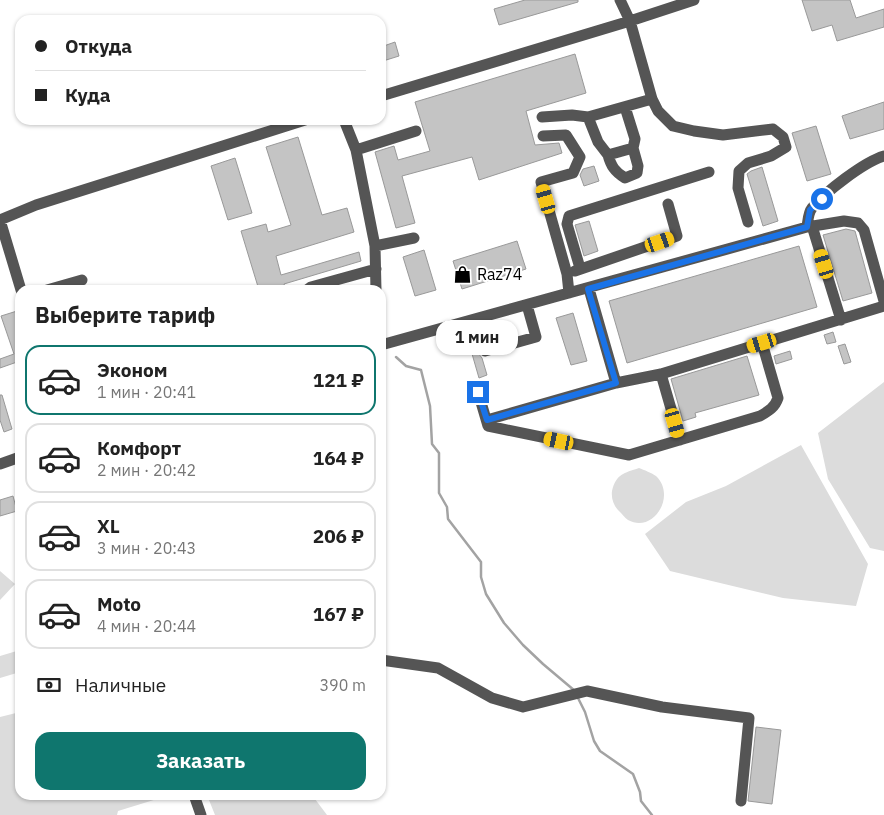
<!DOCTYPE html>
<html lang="ru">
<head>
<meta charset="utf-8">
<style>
	body { margin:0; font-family:"IBM Plex Sans",sans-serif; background:#f2f2f2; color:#222; height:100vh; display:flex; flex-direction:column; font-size:19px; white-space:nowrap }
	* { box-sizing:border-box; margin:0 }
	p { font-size:16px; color:#767676 }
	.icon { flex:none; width:28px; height:28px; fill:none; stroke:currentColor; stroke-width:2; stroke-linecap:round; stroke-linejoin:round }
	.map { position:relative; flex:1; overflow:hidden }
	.details { position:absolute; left:15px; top:285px; width:371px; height:515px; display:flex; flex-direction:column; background:#fff; border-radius:15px; box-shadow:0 1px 4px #0004 }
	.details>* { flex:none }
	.guide { position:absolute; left:15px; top:15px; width:371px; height:110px; border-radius:15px; box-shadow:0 1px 4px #0004; display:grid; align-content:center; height:110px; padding:0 20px; background:#fff }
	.end { position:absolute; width:22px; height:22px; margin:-11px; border:6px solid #1a73e8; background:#fff; box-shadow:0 0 0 2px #fff }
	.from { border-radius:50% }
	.bubble { position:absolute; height:35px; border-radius:15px; background:#fff; box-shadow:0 1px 4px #0004; font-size:16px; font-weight:800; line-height:35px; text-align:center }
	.car { position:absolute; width:15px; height:30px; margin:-15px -8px; border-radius:6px; box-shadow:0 0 4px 1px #0007; background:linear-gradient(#f5c518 24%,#345 0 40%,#f5c518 0 76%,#345 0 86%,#f5c518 0) }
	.guide b { display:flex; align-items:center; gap:18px; height:48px; font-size:19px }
	.guide b+b { border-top:1px solid #e0e0e0 }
	.guide i { width:12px; height:12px; background:#222 }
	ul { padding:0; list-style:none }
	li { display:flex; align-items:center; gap:15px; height:70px; margin:0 10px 8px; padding:0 10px; border:2px solid #e0e0e0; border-radius:15px }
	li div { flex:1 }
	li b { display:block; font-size:19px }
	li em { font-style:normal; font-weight:800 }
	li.active { border-color:#0f766e }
	li>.icon { width:45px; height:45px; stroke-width:1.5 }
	h2 { padding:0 20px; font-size:22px; line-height:60px }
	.pay { display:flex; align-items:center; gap:12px; height:55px; padding:0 20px; font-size:19px }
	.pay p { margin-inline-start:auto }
	.button { display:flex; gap:10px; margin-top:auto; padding:10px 20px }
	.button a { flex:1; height:58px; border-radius:15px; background:#0f766e; color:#fff; font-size:20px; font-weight:800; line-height:58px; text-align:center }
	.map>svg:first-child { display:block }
	.green { fill:#dcdcdc }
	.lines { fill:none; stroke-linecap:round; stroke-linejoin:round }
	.stream { stroke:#a3a3a3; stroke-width:2.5 }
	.building { fill:#c4c4c4; stroke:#999 }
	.minor { stroke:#555; stroke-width:11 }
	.route { stroke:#1a73e8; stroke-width:6 }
	.labels { text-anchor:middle; stroke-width:4; stroke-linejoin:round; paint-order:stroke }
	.poi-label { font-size:16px; fill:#000; stroke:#fff; text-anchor:start }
</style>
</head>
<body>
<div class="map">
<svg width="884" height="815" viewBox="0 0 884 815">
	<rect width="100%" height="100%" fill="#fff"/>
	<path class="green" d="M884,382V551L870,548L828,479L818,433Z
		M801,445L868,564L856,606L783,598L670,571L645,534L686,502L726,486Z
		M639,468C644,470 652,473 656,476C677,496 653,534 628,520C625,518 622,514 620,512C614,507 611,499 612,491C616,474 624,473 639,468Z
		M0,571L15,584L0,600Z
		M20,650V672L0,678V656Z
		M20,712V795H170L118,811L117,815H0V717Z
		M207,795H312L327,815H215Z"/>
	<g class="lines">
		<path class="stream" d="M396,357L406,366L421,370L430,406L432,444L439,453V493L447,507L448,519L481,562V577L486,594L504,623L523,645L543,664L575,691
			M577,696L585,712L594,741L600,751L633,774L640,792L641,801L652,815"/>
	</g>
	<path class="building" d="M525,0H578V2L499,25L494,9Z
		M802,0H850L856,18L884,9V27L837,41L832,25L812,31Z
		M395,42L399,56L383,61L381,47Z
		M575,54L586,93L526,111L535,145L559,143L562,153L479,180L472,157L402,176L415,223L396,228L375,152L394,146L398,160L430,151L415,102Z
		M884,102V129L850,139L842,116Z
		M816,126L831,174L807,181L792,133Z
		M298,137L322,215L347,208L354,232L276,256L281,275L359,252L361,261L284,284L286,290H259L241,231L266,224L268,232L291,225L266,147Z
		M235,158L252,213L228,220L211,166Z
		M594,166L599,181L584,186L580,175L583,169Z
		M762,167L778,221L763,226L747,174L751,171Z
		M589,221L598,251L584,256L575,225Z
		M846,229L855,231L872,293L843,301L823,235Z
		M517,241L526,269L462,289L453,261Z
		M799,246L817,307L627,363L609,301Z
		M424,250L436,290L415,296L403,257Z
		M17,311L20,321V368L17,362L0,368V359L14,354L1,316Z
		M573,313L587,361L571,365L556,318Z
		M833,332L836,342L827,344L824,335Z
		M476,337L479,347L478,353L482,358L487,375L479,378L468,340Z
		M845,344L851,362L844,364L838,346Z
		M790,351L792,359L776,364L774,356Z
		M747,356L759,395L695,413L696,417L683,421L671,379Z
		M0,395H2L12,429L4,432L0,420Z
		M13,496L17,511L0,516V500Z
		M756,727L781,730L772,804L748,801Z"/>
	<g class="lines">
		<path class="minor" d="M694,0L630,21L652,99L658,111L673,126L694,131L723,135L773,129L783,137L786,147L771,156L748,163L739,171L738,188L748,222
			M381,96L630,21L620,0
			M542,117L572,115L588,117L652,99
			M588,117L598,142L608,155L633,148
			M344,120L356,150L375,246L376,290
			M543,136L566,135L580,157L573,173L541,182L567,274L569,293
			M356,150L416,131
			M608,155C611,166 615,172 625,178L637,173L638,166L633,148L635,139L625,107
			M812,226L841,320
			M807,227L844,221L858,223L864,230L884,301
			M375,246L414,238
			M580,268L567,224L569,216L709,172
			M575,271L677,236L668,204
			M589,289L616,383
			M21,290L0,220L36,205L305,120
			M47,290L82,280
			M307,290L311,287L376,269
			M381,345L807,227C808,221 808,213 812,208C825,192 864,162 884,156
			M485,351L536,337L527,305
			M661,374L680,440
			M478,392L488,426L629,455L760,416C769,411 775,407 778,398L762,343
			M487,420L616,383L661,374L884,306
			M0,464L20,457
			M381,660L438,668L492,698L523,707L587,691L662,707L749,718L741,801
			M194,795L201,815"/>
	</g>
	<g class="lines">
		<path class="route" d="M478,392L487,420L616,383L588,289L807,227L810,210L822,199"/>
	</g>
	<defs>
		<symbol id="shop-bare" viewBox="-9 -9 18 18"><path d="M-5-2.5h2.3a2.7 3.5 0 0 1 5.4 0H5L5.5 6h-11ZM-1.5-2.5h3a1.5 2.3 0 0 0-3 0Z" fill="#000" stroke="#fff" stroke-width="2.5" paint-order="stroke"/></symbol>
	</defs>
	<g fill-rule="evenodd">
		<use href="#shop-bare" x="450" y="262" width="25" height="25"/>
	</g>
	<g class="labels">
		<g class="poi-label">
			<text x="477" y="280">Raz74</text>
		</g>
	</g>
</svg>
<i class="end from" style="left:822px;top:199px"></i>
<i class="end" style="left:478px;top:392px"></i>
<div class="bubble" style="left:436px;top:320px;width:82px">1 мин</div>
<i class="car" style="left:546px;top:199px;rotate:344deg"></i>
<i class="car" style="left:660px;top:242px;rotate:71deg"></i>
<i class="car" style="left:824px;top:264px;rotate:343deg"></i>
<i class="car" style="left:762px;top:343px;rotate:253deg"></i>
<i class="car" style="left:675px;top:423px;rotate:164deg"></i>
<i class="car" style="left:559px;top:441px;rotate:282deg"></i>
<div class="guide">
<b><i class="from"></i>Откуда</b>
<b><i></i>Куда</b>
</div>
<section class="details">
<h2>Выберите тариф</h2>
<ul>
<li class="active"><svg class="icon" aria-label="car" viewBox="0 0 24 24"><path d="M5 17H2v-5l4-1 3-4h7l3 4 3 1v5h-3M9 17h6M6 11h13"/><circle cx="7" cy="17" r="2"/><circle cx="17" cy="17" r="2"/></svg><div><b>Эконом</b><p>1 мин · 20:41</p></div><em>121 ₽</em></li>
<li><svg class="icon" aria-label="car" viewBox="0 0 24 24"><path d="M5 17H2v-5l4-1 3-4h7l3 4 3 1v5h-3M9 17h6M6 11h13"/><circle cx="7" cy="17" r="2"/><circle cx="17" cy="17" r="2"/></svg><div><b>Комфорт</b><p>2 мин · 20:42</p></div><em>164 ₽</em></li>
<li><svg class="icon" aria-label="car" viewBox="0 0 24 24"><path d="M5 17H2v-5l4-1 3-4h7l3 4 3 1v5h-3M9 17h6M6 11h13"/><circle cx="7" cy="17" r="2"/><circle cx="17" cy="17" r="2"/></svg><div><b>XL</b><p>3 мин · 20:43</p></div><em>206 ₽</em></li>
<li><svg class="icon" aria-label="car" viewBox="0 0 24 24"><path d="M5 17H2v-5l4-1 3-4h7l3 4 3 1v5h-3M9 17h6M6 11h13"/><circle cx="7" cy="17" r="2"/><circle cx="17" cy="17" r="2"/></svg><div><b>Moto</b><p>4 мин · 20:44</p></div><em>167 ₽</em></li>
</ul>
<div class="pay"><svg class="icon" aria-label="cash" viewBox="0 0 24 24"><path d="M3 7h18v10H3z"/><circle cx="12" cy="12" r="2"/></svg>Наличные<p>390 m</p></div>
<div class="button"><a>Заказать</a></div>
</section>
</div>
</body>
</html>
